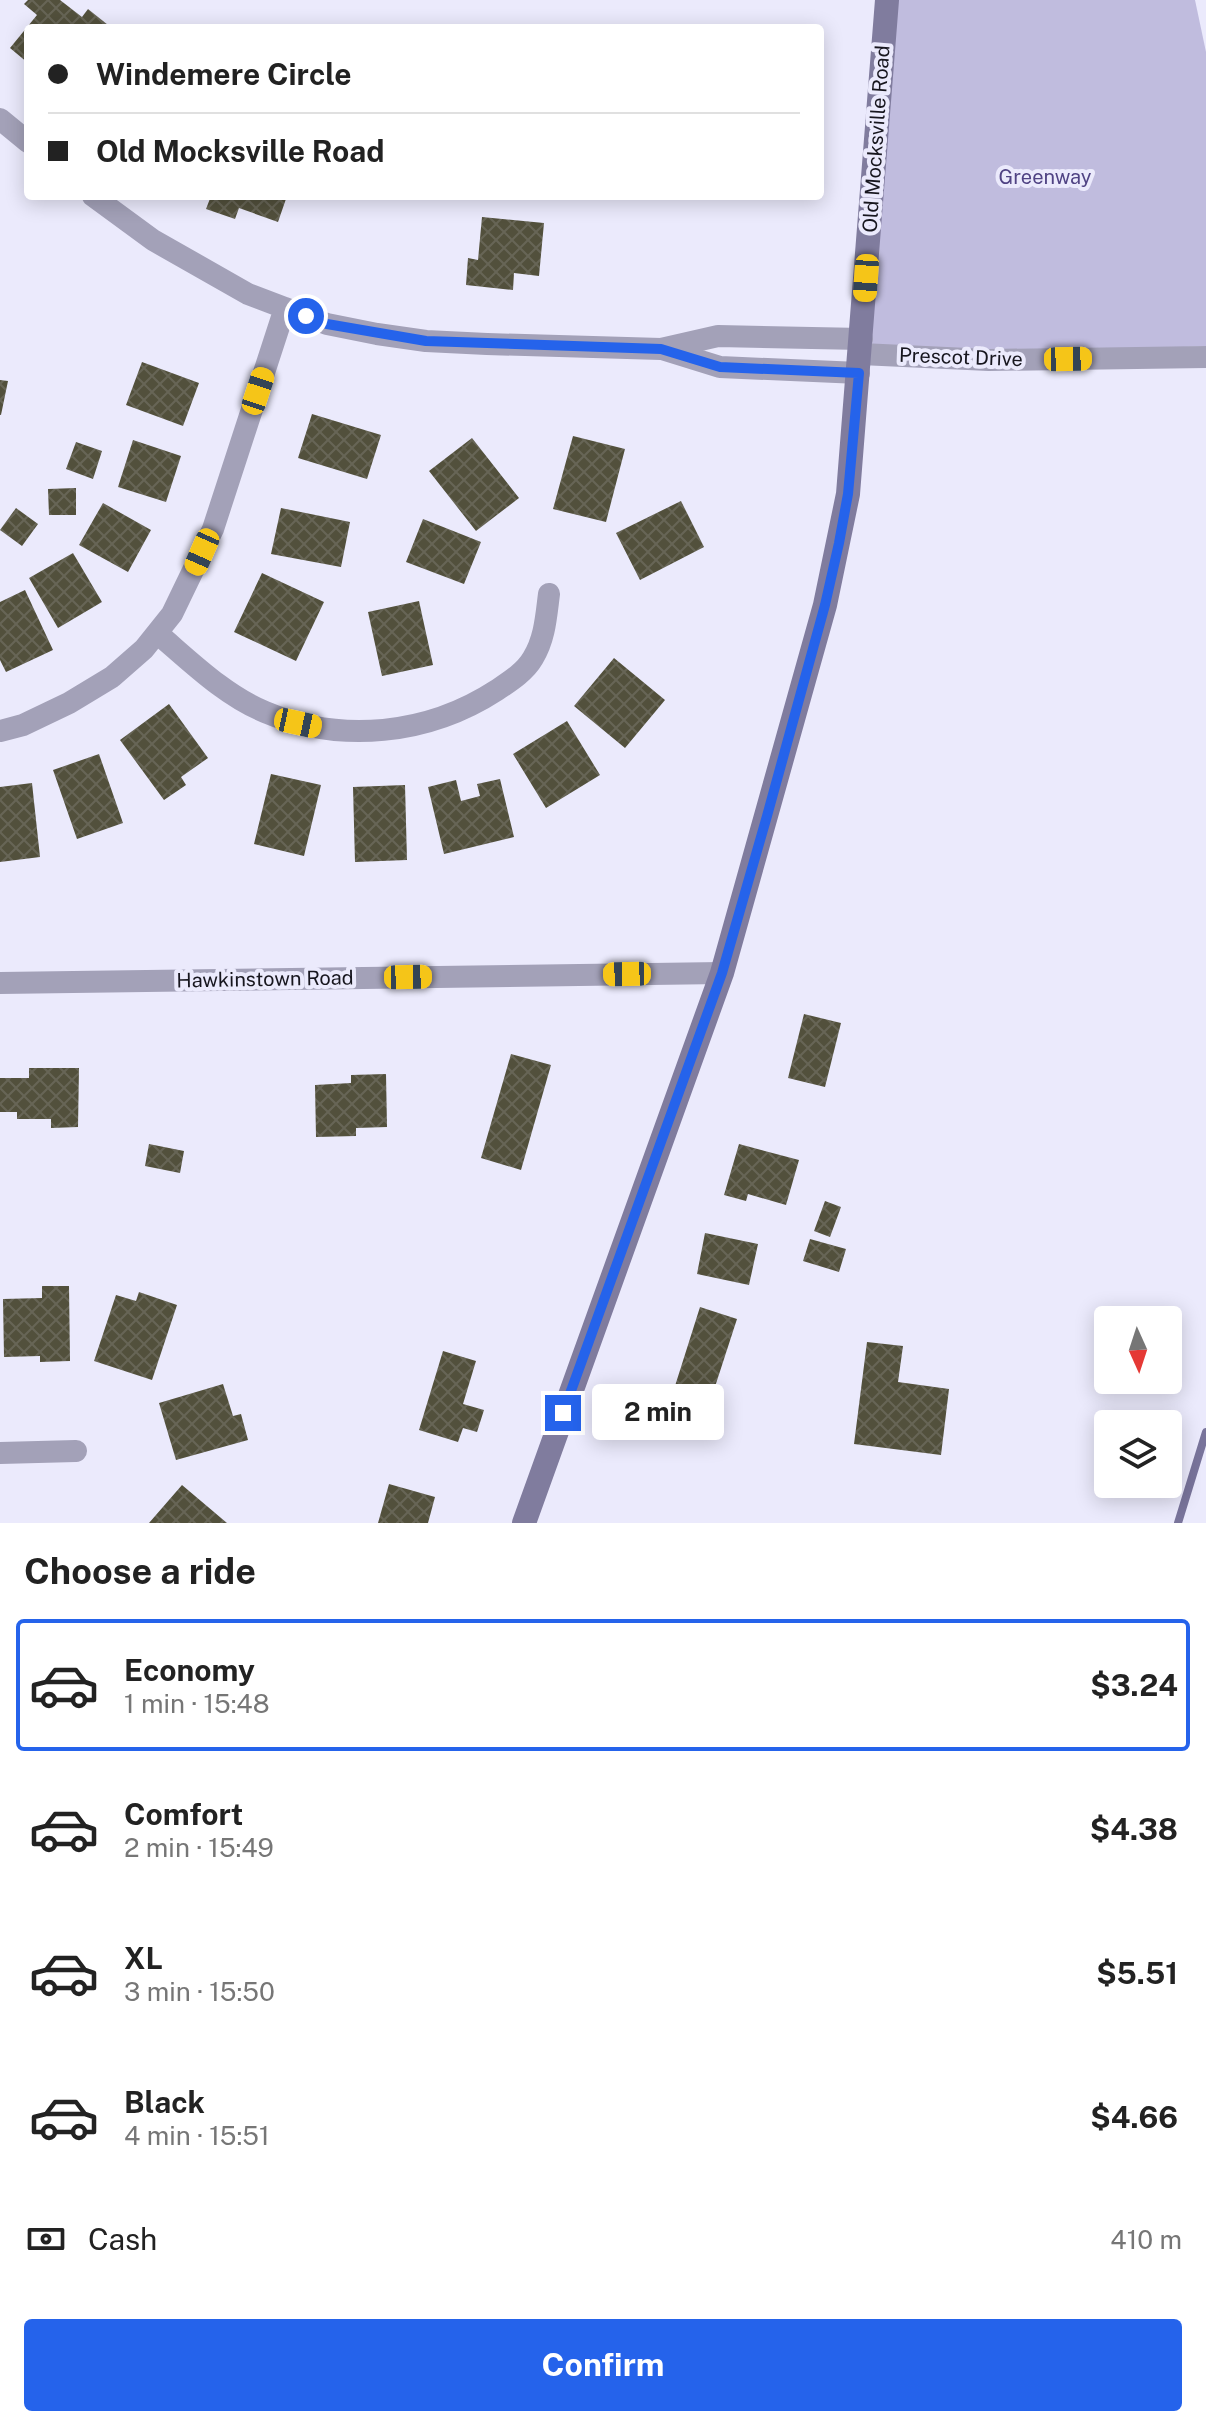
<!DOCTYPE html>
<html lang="en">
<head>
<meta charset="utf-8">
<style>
	body { margin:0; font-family:"Public Sans",sans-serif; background:#f2f2f2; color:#222; height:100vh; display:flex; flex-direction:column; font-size:30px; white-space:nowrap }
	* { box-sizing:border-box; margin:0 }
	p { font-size:26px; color:#767676 }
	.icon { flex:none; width:44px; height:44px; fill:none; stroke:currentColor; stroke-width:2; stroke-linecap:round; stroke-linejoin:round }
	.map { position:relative; height:1523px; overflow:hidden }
	.drawer { display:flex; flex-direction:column; background:#fff; flex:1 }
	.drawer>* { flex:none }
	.guide { position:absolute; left:24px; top:24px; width:800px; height:176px; border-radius:8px; box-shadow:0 4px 20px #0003; display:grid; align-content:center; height:176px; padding:0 24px; background:#fff }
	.needle { width:52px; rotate:177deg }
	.buttons { position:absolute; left:1094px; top:1306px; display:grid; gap:16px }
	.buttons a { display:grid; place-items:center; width:88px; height:88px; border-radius:8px; background:#fff; box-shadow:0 4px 20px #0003; font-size:40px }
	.end { position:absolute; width:36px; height:36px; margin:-18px; border:10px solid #2563eb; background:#fff; box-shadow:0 0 0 4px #fff }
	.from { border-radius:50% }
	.bubble { position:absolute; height:56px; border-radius:8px; background:#fff; box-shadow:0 4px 20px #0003; font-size:26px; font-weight:700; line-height:56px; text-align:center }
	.car { position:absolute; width:24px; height:48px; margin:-24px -12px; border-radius:10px; box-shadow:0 0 6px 2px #0007; background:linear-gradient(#f5c518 24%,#345 0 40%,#f5c518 0 76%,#345 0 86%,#f5c518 0) }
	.guide b { display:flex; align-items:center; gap:28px; height:76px; font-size:30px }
	.guide b+b { border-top:2px solid #e0e0e0 }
	.guide i { width:20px; height:20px; background:#222 }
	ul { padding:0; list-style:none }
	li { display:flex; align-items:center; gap:24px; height:132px; margin:0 16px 12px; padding:0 8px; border:4px solid transparent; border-radius:8px }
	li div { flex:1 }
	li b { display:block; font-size:30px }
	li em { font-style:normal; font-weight:700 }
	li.on { border-color:#2563eb }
	li>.icon { width:72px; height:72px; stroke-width:1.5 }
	h2 { padding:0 24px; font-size:36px; line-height:96px }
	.pay { display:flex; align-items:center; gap:20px; height:88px; padding:0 24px; font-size:30px }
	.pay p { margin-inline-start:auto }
	.primary-button { display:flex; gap:16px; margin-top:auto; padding:16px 24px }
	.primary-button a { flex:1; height:92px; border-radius:8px; background:#2563eb; color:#fff; font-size:32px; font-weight:700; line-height:92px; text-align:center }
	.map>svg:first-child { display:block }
	.green { fill:#c0bcde }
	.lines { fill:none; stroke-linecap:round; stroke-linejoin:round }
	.stream { stroke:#79749b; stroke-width:8 }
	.building { fill:url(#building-cross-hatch) }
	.street { stroke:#a3a1b8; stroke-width:22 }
	.secondary { stroke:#807c9e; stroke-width:24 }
	.route { stroke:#2563eb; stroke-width:10 }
	.labels { text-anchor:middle; stroke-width:8; stroke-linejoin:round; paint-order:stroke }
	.street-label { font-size:20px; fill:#17161e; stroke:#ebeafc }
	.park-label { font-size:20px; fill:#504384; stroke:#ebeafc }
</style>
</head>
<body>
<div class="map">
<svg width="1206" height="1523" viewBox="0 0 1206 1523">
	<defs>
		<pattern id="building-cross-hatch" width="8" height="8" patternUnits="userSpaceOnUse" patternTransform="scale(2)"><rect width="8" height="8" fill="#52503c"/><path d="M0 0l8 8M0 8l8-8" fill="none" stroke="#676556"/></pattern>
	</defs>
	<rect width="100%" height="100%" fill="#ebeafc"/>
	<path class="green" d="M896,0H1195L1206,52V346L1095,351L869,347Z"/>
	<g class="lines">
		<path class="stream" d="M1178,1523L1206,1432"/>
	</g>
	<path class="building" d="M28,0H60L82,17L88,9L108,25L105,28H28V63L10,48L37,15L24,4Z
		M211,196H287L278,222L239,208L235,219L206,209Z
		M482,217L544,223L539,276L514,273L513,290L466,285L468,258L478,260Z
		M142,362L199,383L183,426L126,405Z
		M0,380L8,381L1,415H0Z
		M312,414L381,435L367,479L298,458Z
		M573,436L625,449L606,522L553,509Z
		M472,438L519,498L476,531L429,471Z
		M133,440L181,456L166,502L118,487Z
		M76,442L102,451L93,479L66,469Z
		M76,488V515H49L48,489Z
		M681,501L704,547L640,580L616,533Z
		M103,503L151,530L128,572L79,545Z
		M16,508L38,524L22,546L0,530Z
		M281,508L350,522L341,567L271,554Z
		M423,519L481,542L464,584L406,562Z
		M73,553L102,602L58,628L29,578Z
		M262,573L324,602L296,661L234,632Z
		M25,590L53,650L6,672L0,660V602Z
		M419,601L433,665L382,676L368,612Z
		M614,658L665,700L625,748L574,706Z
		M169,704L208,758L181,777L186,785L164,800L120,740Z
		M567,721L600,775L546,808L513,754Z
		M99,754L123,823L77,839L53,770Z
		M271,774L321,785L304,856L254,844Z
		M500,779L514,837L444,854L428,787L456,780L461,801L480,796L477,784Z
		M32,783L40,857L0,862V787Z
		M405,785L407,860L355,862L353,787Z
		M804,1014L841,1023L825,1087L788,1078Z
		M511,1054L551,1065L521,1170L481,1158Z
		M29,1068H79L78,1127L51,1128V1119H17V1112H0V1078H29Z
		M386,1074L387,1127L356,1128V1136L316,1137L315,1085L351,1083V1075Z
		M149,1144L184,1151L180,1173L145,1166Z
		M739,1144L799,1160L786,1205L748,1194L746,1201L724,1195Z
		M825,1201L841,1207L830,1237L814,1231Z
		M705,1233L758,1244L749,1285L697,1274Z
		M810,1239L846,1249L839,1272L803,1261Z
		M42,1286H69L70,1361L40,1362V1356L4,1357L3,1299L42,1298Z
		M139,1292L177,1305L152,1380L94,1361L116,1295L136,1301Z
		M700,1307L737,1319L711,1399L675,1386Z
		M867,1342L903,1346L898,1382L949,1389L941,1455L854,1444Z
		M443,1351L476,1361L463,1404L484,1410L477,1432L463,1428L458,1442L419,1430Z
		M223,1384L233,1416L241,1414L248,1440L176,1460L159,1403Z
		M389,1484L435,1497L428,1523H378Z
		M182,1485L227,1523H149Z"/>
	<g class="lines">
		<path class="street" d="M0,119L28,142
			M93,196L153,240L248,294L327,324L377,334L426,341L487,344L661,349L718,336L862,339
			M662,349L720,367L859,373
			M861,354L989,360L1206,357
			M157,633C190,661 224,695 265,712C341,744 428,735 497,690C509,682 525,672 533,658C545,638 546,617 549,594
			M0,731L23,725L69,703L112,677L144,649L172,614L213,529L285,308
			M0,983L722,973
			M0,1453L76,1451"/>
		<path class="secondary" d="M524,1523L722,973L825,605L848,494L887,0"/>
	</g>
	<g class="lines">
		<path class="route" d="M306,316L327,324L426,341L661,349L720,367L859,373L848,494L839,543L825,605L767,816L722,973L563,1413"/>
	</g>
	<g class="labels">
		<g class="street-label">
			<text transform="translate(876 139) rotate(-86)" y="7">Old Mocksville Road</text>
			<text transform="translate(961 357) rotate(2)" y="7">Prescot Drive</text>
			<text transform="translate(265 979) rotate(-1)" y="7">Hawkinstown Road</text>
		</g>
		<g class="park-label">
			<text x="1045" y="184">Greenway</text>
		</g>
	</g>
</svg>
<div class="buttons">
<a><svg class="needle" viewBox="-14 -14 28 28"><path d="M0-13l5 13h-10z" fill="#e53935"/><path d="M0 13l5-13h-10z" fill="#767676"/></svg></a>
<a><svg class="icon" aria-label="layers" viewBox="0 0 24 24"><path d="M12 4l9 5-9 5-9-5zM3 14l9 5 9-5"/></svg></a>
</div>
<i class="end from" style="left:306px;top:316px"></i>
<i class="end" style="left:563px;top:1413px"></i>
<div class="bubble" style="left:592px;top:1384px;width:132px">2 min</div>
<i class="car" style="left:866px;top:278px;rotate:184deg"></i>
<i class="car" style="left:1068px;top:359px;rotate:89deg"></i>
<i class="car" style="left:258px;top:391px;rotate:18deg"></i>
<i class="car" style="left:202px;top:552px;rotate:204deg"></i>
<i class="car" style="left:298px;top:723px;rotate:102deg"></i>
<i class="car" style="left:627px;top:974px;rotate:269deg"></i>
<i class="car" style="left:408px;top:977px;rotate:89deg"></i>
<div class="guide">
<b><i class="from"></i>Windemere Circle</b>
<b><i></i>Old Mocksville Road</b>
</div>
</div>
<section class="drawer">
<h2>Choose a ride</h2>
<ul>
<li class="on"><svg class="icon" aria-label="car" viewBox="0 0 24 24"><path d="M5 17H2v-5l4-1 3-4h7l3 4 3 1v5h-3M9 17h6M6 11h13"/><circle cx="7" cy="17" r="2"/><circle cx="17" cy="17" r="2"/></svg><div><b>Economy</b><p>1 min · 15:48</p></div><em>$3.24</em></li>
<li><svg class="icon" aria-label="car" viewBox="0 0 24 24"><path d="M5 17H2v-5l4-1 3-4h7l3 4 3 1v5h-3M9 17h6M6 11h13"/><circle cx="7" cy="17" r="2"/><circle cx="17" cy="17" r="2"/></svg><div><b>Comfort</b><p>2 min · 15:49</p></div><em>$4.38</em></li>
<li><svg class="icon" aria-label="car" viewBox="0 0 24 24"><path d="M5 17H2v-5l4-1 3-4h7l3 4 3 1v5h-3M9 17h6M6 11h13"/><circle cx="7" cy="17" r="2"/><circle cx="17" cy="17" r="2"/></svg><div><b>XL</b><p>3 min · 15:50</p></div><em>$5.51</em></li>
<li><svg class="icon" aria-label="car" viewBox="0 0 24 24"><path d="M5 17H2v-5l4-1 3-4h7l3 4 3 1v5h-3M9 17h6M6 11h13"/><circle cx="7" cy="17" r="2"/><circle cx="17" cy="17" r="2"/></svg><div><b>Black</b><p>4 min · 15:51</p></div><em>$4.66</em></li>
</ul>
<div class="pay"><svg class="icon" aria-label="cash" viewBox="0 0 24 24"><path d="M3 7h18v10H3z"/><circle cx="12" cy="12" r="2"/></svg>Cash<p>410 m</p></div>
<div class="primary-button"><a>Confirm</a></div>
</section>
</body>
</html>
